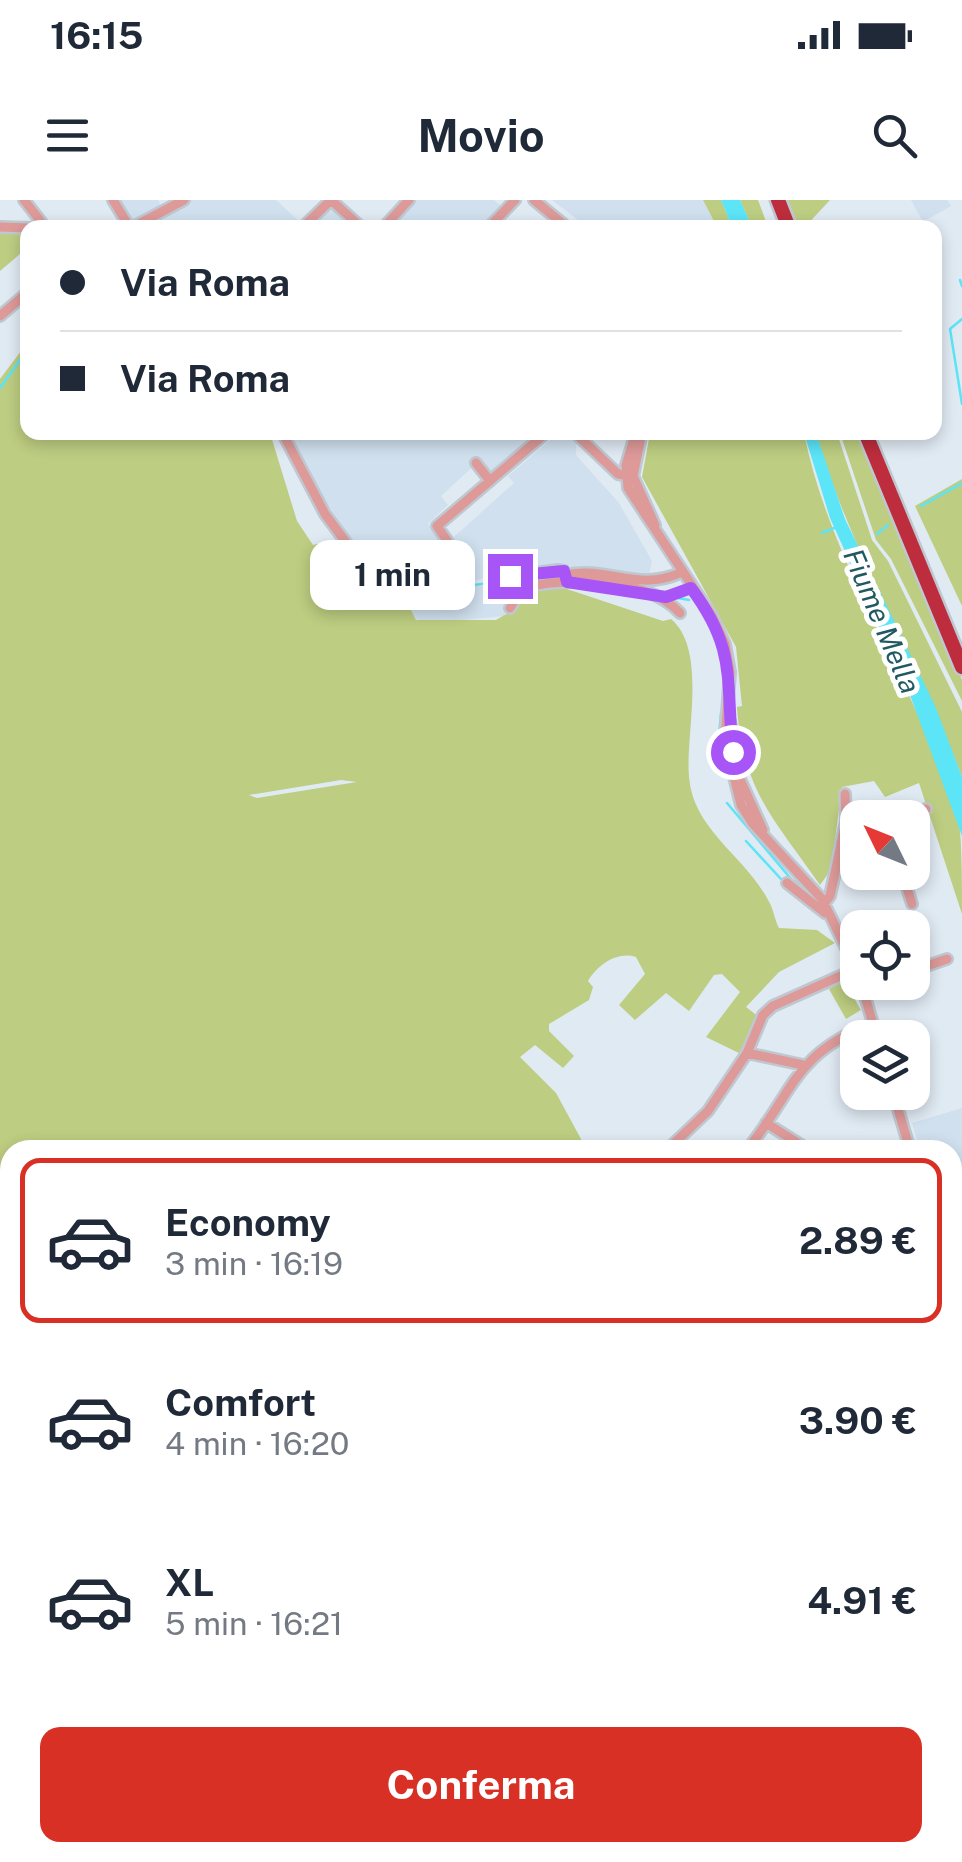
<!DOCTYPE html>
<html lang="it">
<head>
<meta charset="utf-8">
<style>
	body { margin:0; font-family:"Public Sans",sans-serif; background:#f2f2f3; color:#1f2937; height:100vh; display:flex; flex-direction:column; font-size:38px; white-space:nowrap }
	* { box-sizing:border-box; margin:0 }
	p { font-size:32px; color:#747a83 }
	.icon { flex:none; width:55px; height:55px; fill:none; stroke:currentColor; stroke-width:2; stroke-linecap:round; stroke-linejoin:round }
	.map { position:relative; flex:1; overflow:hidden }
	.side { position:absolute; left:0px; top:940px; width:962px; height:722px; display:flex; flex-direction:column; background:#fff; border-radius:30px 30px 0 0; box-shadow:0 5px 15px #0003 }
	.side>* { flex:none }
	.top-card { position:absolute; left:20px; top:20px; width:922px; height:220px; border-radius:20px; box-shadow:0 5px 15px #0003; display:grid; align-content:center; height:220px; padding:0 40px; background:#fff }
	.needle { width:65px; rotate:313deg }
	.fabs { position:absolute; left:840px; top:600px; display:grid; gap:20px }
	.fabs a { display:grid; place-items:center; width:90px; height:90px; border-radius:20px; background:#fff; box-shadow:0 5px 15px #0003; font-size:50px }
	.end { position:absolute; width:45px; height:45px; margin:-22px; border:12px solid #a855f7; background:#fff; box-shadow:0 0 0 5px #fff }
	.from { border-radius:50% }
	.bubble { position:absolute; height:70px; border-radius:20px; background:#fff; box-shadow:0 5px 15px #0003; font-size:32px; font-weight:700; line-height:70px; text-align:center }
	.top-card b { display:flex; align-items:center; gap:35px; height:95px; font-size:38px }
	.top-card b+b { border-top:2px solid #e0e1e3 }
	.top-card i { width:25px; height:25px; background:#1f2937 }
	ul { padding:18px 0 0; list-style:none }
	li { display:flex; align-items:center; gap:30px; height:165px; margin:0 20px 15px; padding:0 20px; border:5px solid transparent; border-radius:20px }
	li div { flex:1 }
	li b { display:block; font-size:38px }
	li em { font-style:normal; font-weight:700 }
	li.on { border-color:#d93025 }
	li>.icon { width:90px; height:90px; stroke-width:1.5 }
	.cta { display:flex; gap:20px; margin-top:auto; padding:20px 40px }
	.cta a { flex:1; height:115px; border-radius:20px; background:#d93025; color:#fff; font-size:40px; font-weight:700; line-height:115px; text-align:center }
	.status { display:flex; justify-content:space-between; align-items:center; height:70px; padding:0 50px; background:#fff; direction:ltr }
	.status svg { height:28px; fill:currentColor }
	header { display:flex; justify-content:space-between; align-items:center; height:130px; padding:0 40px; background:#fff; font-size:45px; font-weight:700 }
	.map>svg:first-child { display:block }
	.built { fill:#d0e0ee }
	.green { fill:#bdcd81; fill-rule:evenodd }
	.water { fill:#5ce4f7 }
	.lines { fill:none; stroke-linecap:round; stroke-linejoin:round }
	.stream { stroke:#5ce4f7; stroke-width:2.5 }
	.minor-casing { stroke:#bfc8d0; stroke-width:14 }
	.highway-casing { stroke:#bfc8d0; stroke-width:19 }
	.minor { stroke:#dd9a99; stroke-width:9 }
	.highway { stroke:#bd2d3d; stroke-width:14 }
	.route { stroke:#a855f7; stroke-width:12 }
	.labels { text-anchor:middle; stroke-width:10; stroke-linejoin:round; paint-order:stroke }
	.water-label { font-size:28px; font-style:italic; fill:#205961; stroke:#fff }
</style>
</head>
<body>
<div class="status"><b>16:15</b><svg viewBox="0 0 49 12"><path d="M0 12V9h3v3zM5 12V6h3v6zM10 12V3h3v9zM15 12V0h3v12zM26 1h20v11H26zM47 4h2v5h-2z"/></svg></div>
<header><svg class="icon" aria-label="menu" viewBox="0 0 24 24"><path d="M4 6h16M4 12h16M4 18h16"/></svg>Movio<svg class="icon" aria-label="search" viewBox="0 0 24 24"><circle cx="10" cy="10" r="6"/><path d="M15 15l6 6"/></svg></header>
<div class="map">
<svg width="962" height="1662" viewBox="0 0 962 1662">
	<rect width="100%" height="100%" fill="#e0eaf3"/>
	<path class="built" d="M118,0H158L162,8L133,22Z
		M190,0H276L300,22L294,28H137Z
		M415,0H494L501,6L481,27L389,28Z
		M552,0H703L717,27H587Z
		M911,0H947L951,6L923,22Z
		M329,10L337,12L353,27H310Z
		M288,233H544L492,276L479,261L441,296L448,305L428,324L446,344L514,283L508,276L558,233H567L576,243V255L619,303L652,361L648,380L560,368L509,373L439,388L502,385L505,416L428,423L416,419L404,398L344,353L356,345L309,278Z
		M962,908V1100L959,1101L952,1068V950H920L912,923Z
		M962,1452V1590L953,1593V1456Z"/>
	<path class="green" d="M703,0H721L732,27H717Z
		M740,0H758L768,27H752Z
		M788,0H830L804,28L799,27Z
		M0,30L28,31L27,48L0,71Z
		M27,143L28,232L270,233L297,321L313,345L333,340L405,398L416,420H496L508,413L520,392L558,386L663,421L671,419C708,450 685,535 689,577C693,630 746,657 768,700C774,709 774,719 779,728L817,730L835,743L779,772L746,807L763,820L741,854L706,837L740,792L722,774L714,775L689,811L666,793L635,820L619,805L645,774L636,757C618,751 598,764 588,781L593,787L589,800L549,824V831L574,856L563,868L535,845L520,857L556,893L587,950H10V1652L341,1653L324,1662H0V179ZM341,580L357,582L257,598L249,595Z
		M650,233H804C832,373 924,492 960,630C962,655 962,688 962,714L919,583L885,597L874,581L842,587L831,670L820,685C775,620 743,592 737,507L742,506L736,447L642,277Z
		M816,233H837L872,340L888,361L962,512V577C917,459 851,354 816,233Z
		M840,233H859L962,480V501L891,359L876,340Z
		M962,279V406L915,306Z
		M844,781L861,810L846,819L829,789Z
		M352,1653H432V1662H336Z"/>
	<path class="water" d="M721,0H740L752,27H732Z
		M804,233H816L845,319L936,508L962,577V636L910,495L830,318Z"/>
	<g class="lines">
		<path class="stream" d="M960,80L962,86
			M962,119L950,129L962,204
			M0,188L28,149
			M921,306L962,283
			M822,333L834,328
			M877,334L888,325
			M652,388L667,395
			M439,389L561,375
			M673,397L675,398
			M678,398L689,400
			M717,560L721,513
			M727,603L797,686
			M746,641L781,679"/>
		<defs>
			<path id="minor" d="M24,0L46,28
				M113,0L130,28
				M534,0L568,28
				M0,27L30,28
				M131,28L184,0
				M302,28L331,0L362,28
				M383,28L409,0
				M488,28L515,0
				M0,116L28,92
				M282,232L325,314L351,349
				M574,232L618,274L629,276
				M636,232L626,265L628,288L712,416L725,444L730,472L725,540L741,605L753,624L822,699L858,773
				M642,232L633,276L655,325
				M476,263L490,281
				M448,342L437,326L547,232
				M566,375C608,366 637,392 680,373
				M511,376L558,370L564,371L566,379
				M510,408L522,388C567,377 647,377 680,413
				M730,521L739,577L763,630
				M905,618L926,609
				M841,643L858,636
				M902,672L912,704
				M787,683L825,713
				M823,705L830,696L846,621L845,594
				M912,729V749
				M912,771L947,759
				M861,782L877,838
				M863,787L878,782
				M747,853L763,815L773,806L856,769
				M893,892L910,950
				M766,923L809,950
				M667,950L708,911L747,853L803,865
				M747,950C795,890 793,854 873,823
				M952,1131L962,1161
				M952,1165L955,1147
				M954,1186L962,1204
				M952,1225L962,1252
				M952,1334L962,1331
				M952,1435L962,1431
				M952,1451L962,1447
				M10,1539L6,1545L10,1552
				M952,1599L962,1595
				M624,1652L628,1662
				M779,1652L783,1662
				M910,1652L914,1662
				M920,1652L924,1662
				M800,1662L823,1652"/>
			<path id="highway" d="M778,0L789,28
				M865,232L962,467"/>
		</defs>
		<use href="#minor" class="minor-casing"/>
		<use href="#highway" class="highway-casing"/>
		<use href="#minor" class="minor"/>
		<use href="#highway" class="highway"/>
	</g>
	<g class="lines">
		<path class="route" d="M510,376L564,371L567,382L666,397L691,388C738,451 725,480 733,552"/>
	</g>
	<g class="labels">
		<g class="water-label">
			<text transform="translate(882 421) rotate(67)" y="10">Fiume Mella</text>
		</g>
	</g>
</svg>
<div class="fabs">
<a><svg class="needle" viewBox="-14 -14 28 28"><path d="M0-13l5 13h-10z" fill="#e53935"/><path d="M0 13l5-13h-10z" fill="#747a83"/></svg></a>
<a><svg class="icon" aria-label="locate" viewBox="0 0 24 24"><circle cx="12" cy="12" r="6"/><path d="M12 2v4M12 18v4M2 12h4M18 12h4"/></svg></a>
<a><svg class="icon" aria-label="layers" viewBox="0 0 24 24"><path d="M12 4l9 5-9 5-9-5zM3 14l9 5 9-5"/></svg></a>
</div>
<i class="end from" style="left:733px;top:552px"></i>
<i class="end" style="left:510px;top:376px"></i>
<div class="bubble" style="left:310px;top:340px;width:165px">1 min</div>
<div class="top-card">
<b><i class="from"></i>Via Roma</b>
<b><i></i>Via Roma</b>
</div>
<section class="side">
<ul>
<li class="on"><svg class="icon" aria-label="car" viewBox="0 0 24 24"><path d="M5 17H2v-5l4-1 3-4h7l3 4 3 1v5h-3M9 17h6M6 11h13"/><circle cx="7" cy="17" r="2"/><circle cx="17" cy="17" r="2"/></svg><div><b>Economy</b><p>3 min · 16:19</p></div><em>2.89 €</em></li>
<li><svg class="icon" aria-label="car" viewBox="0 0 24 24"><path d="M5 17H2v-5l4-1 3-4h7l3 4 3 1v5h-3M9 17h6M6 11h13"/><circle cx="7" cy="17" r="2"/><circle cx="17" cy="17" r="2"/></svg><div><b>Comfort</b><p>4 min · 16:20</p></div><em>3.90 €</em></li>
<li><svg class="icon" aria-label="car" viewBox="0 0 24 24"><path d="M5 17H2v-5l4-1 3-4h7l3 4 3 1v5h-3M9 17h6M6 11h13"/><circle cx="7" cy="17" r="2"/><circle cx="17" cy="17" r="2"/></svg><div><b>XL</b><p>5 min · 16:21</p></div><em>4.91 €</em></li>
</ul>
<div class="cta"><a>Conferma</a></div>
</section>
</div>
</body>
</html>
